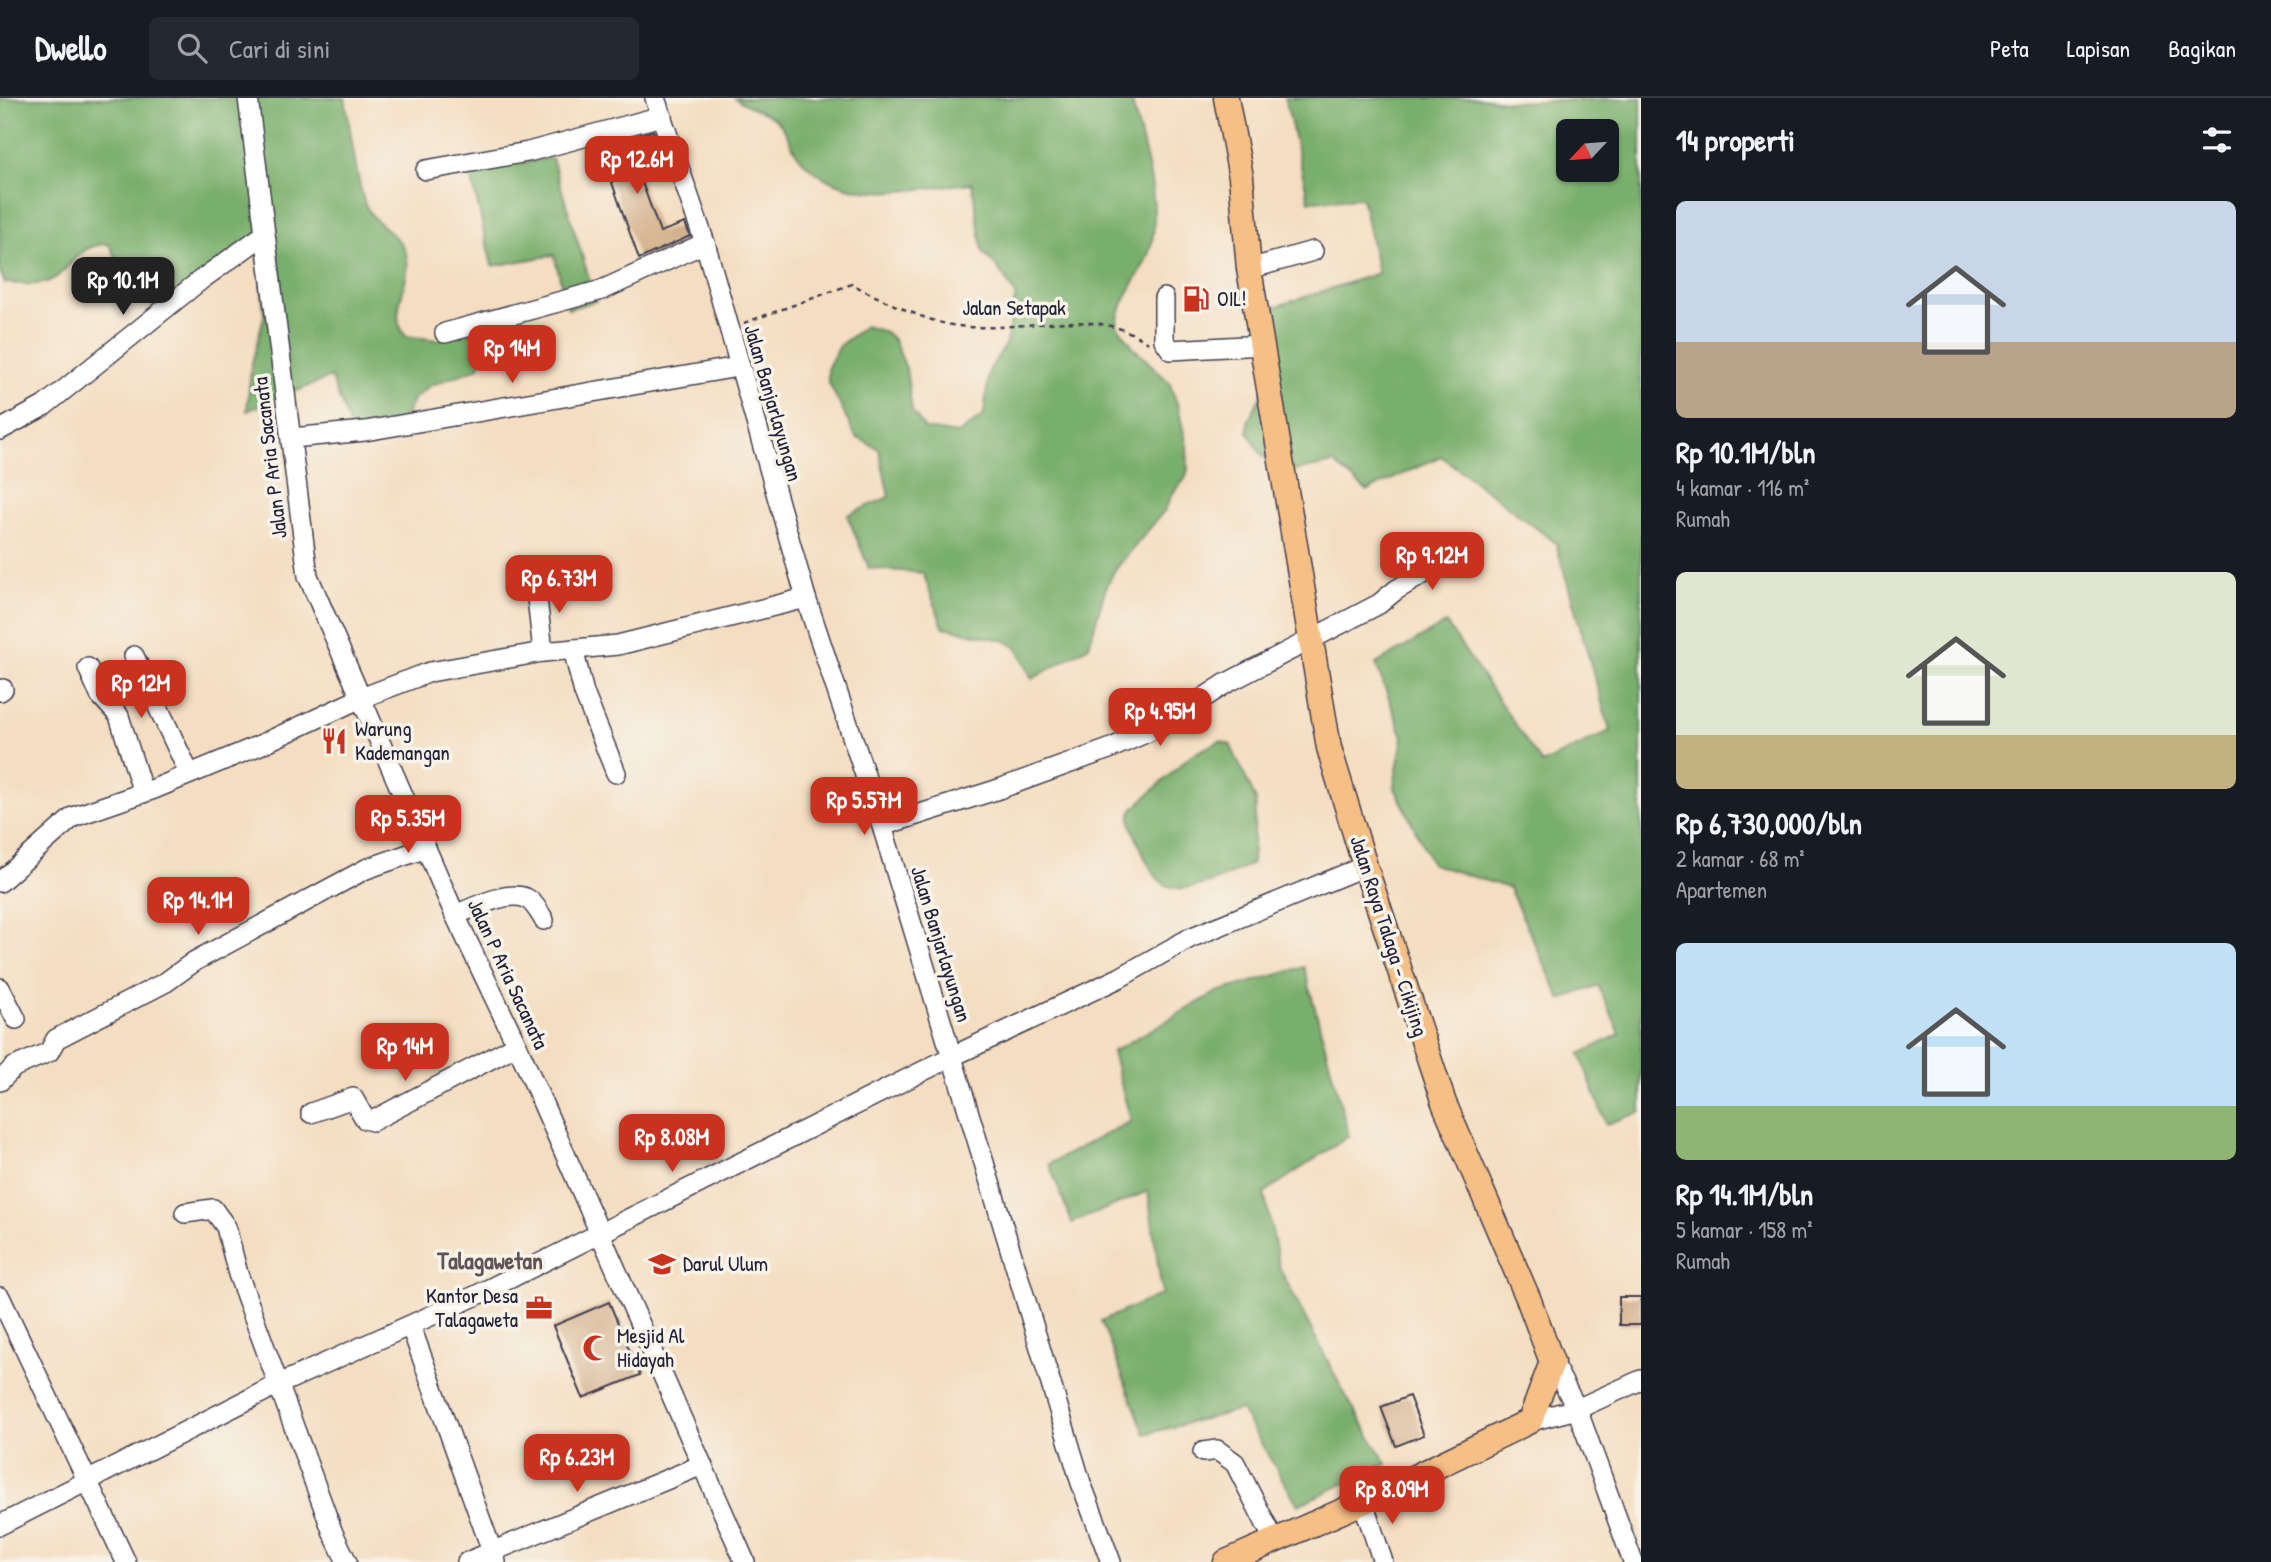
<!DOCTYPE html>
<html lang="id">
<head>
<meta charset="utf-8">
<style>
	body { margin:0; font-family:"Patrick Hand",sans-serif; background:#242831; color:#f1f3f6; height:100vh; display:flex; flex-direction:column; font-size:26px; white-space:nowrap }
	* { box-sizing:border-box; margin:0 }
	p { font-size:23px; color:#9ea1a6 }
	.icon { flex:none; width:38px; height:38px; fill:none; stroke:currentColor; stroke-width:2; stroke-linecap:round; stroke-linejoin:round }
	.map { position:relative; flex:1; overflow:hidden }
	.panel { display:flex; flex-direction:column; background:#171b24; width:630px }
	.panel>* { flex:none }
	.needle { width:46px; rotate:244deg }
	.buttons { position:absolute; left:1556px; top:21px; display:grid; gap:14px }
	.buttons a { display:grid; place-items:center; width:63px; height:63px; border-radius:10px; background:#171b24; box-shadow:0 2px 5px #0004; font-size:35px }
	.price { position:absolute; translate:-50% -60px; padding:0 16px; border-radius:14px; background:#c8321e; color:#fff; font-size:23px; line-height:46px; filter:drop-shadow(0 2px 4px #0008) }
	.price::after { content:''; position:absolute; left:50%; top:42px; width:21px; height:16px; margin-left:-10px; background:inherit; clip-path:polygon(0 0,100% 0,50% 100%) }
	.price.active { background:#222; color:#fff }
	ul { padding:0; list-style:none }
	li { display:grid; align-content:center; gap:14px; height:371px; padding:0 35px }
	li span { display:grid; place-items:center; height:217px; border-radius:10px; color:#555 }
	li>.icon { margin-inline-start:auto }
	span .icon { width:126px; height:126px; fill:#fffc; stroke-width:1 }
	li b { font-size:30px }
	h2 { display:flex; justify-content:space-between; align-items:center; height:84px; padding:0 35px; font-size:30px }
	header { display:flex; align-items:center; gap:42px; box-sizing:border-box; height:98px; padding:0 35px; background:#171b24; border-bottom:2px solid #363941 }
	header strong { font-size:33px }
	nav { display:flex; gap:38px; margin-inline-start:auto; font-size:24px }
	.search { width:490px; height:63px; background:#242831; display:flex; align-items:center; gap:18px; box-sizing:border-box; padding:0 24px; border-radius:10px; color:#9ea1a6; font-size:26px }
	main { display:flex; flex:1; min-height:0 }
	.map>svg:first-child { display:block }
	.forest { fill:#79af6c; stroke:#4e6854; stroke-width:2; fill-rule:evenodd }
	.building { fill:#d4b08b }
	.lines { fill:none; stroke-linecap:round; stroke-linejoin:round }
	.minor-casing { stroke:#423e4f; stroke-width:22 }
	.major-casing { stroke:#423e4f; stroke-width:27 }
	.path { stroke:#423e4f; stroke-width:2.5; stroke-dasharray:5 5; stroke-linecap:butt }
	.minor { stroke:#fff; stroke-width:19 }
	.major { stroke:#f5bf86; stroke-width:24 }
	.labels { text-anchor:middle; stroke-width:7; stroke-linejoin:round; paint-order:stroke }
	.poi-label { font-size:21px; fill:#22223b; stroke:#f7f3e8; text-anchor:start }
	.street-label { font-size:21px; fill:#22223b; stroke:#f7f3e8 }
	.quarter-label { font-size:24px; font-weight:bold; fill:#605457; stroke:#f7f3e8 }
</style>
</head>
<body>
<header>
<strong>Dwello</strong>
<div class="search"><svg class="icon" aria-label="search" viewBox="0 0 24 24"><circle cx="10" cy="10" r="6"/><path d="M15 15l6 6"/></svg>Cari di sini</div>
<nav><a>Peta</a><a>Lapisan</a><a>Bagikan</a></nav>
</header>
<main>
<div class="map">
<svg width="1641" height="1464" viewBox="0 0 1641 1464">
	<rect width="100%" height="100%" fill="#f7f3e8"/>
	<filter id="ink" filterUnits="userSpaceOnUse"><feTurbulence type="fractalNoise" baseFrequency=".0143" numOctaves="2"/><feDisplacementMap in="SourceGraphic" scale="14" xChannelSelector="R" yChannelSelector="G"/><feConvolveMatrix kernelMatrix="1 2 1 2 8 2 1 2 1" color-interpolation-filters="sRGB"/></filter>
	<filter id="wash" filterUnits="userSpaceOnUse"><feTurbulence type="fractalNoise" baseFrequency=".00686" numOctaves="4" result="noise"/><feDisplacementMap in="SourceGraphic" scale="28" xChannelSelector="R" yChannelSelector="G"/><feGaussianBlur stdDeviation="1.57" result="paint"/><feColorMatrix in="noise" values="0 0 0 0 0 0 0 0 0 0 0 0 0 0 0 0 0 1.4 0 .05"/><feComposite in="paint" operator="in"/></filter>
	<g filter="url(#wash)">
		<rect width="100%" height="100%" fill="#f4ddc0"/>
		<g class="forest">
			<path d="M0 0H345C351 31 355 78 365 106 374 128 399 134 406 156 414 184 385 215 406 238L438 242 457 233H477C484 248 487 255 478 270L429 288 413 302 404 321 355 342 331 279 247 313 251 269 264 218 257 137 181 193 161 201 150 199 130 188 109 146C78 146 75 166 55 180 40 190 21 185 5 185L0 174Z"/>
			<path d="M735 0H1131C1142 47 1162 100 1151 148 1144 177 1120 197 1117 227L1135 251 1169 284 1177 305 1187 348 1188 371 1185 381 1173 395 1165 412 1114 473 1105 492 1089 548 1032 581 1018 551 1006 543 943 529 923 475 869 470 847 417 889 399 879 351 856 339 828 283V269L839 248 865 228 885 234 894 242 906 270 912 313 925 331 958 336 984 317 989 273 1006 245 1016 197 997 169 983 154 972 85C914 90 846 111 800 60 792 51 789 37 781 27 770 14 749 11 735 0Z"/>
			<path d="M1285 0H1479L1514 4 1641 0V1014L1606 1026 1580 956 1620 936 1598 887 1561 902 1509 790 1432 766 1394 688 1403 639 1376 566 1446 525 1542 666 1610 633 1556 445 1441 358 1367 393 1334 365 1279 376 1259 353 1248 334V324L1270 279 1259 214 1378 175 1362 100 1309 103ZM1568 33H1606V72H1568Z"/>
			<polygon points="552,60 596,203 568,211 554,157 492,168 470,73"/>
			<path d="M1220 643 1230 646 1256 702 1252 765C1231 777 1193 797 1168 788 1156 784 1144 760 1140 748 1134 735 1128 725 1132 712L1191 657Z"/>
			<polygon points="1304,869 1349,1038 1264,1095 1280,1171 1342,1291 1387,1366 1298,1407 1241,1312 1145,1336 1101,1223 1162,1196 1148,1093 1072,1125 1049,1066 1131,1023 1112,954 1217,894"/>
		</g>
		<g id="blocks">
			<g class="building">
				<polygon points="653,33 658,45 631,54 660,134 685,125 690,138 639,161 599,48"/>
				<rect x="1619" y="1199" width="22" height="28"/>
				<polygon points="609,1204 640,1277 583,1300 553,1228"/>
				<polygon points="1409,1298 1424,1337 1396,1348 1381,1309"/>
			</g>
		</g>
	</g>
	<g filter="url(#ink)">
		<use href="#blocks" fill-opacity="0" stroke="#423e4f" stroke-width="2"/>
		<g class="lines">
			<g class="minor-casing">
				<g id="minor">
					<polyline points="248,0 308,478 455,817 517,947 745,1464"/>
					<polyline points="655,0 705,145 806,500 882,728 1081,1385 1111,1464"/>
					<polyline points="426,72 528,54 662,18"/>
					<polyline points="1249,171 1313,153"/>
					<polyline points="1164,200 1164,242 1171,252 1263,247"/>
					<polyline points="445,235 602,192 705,145"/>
					<polyline points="0,332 44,308 202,181 265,136"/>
					<polyline points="292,340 365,333 738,269"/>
					<polyline points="573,551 584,595 616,675"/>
					<polyline points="543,554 537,500 540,490 548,485 579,482"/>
					<polyline points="134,558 189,675"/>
					<polyline points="88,570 100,597 119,618 143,695"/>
					<polyline points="0,593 3,591"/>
					<polyline points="882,728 999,691 1109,651 1159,629 1225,586 1379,506 1396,492 1447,462"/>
					<polyline points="0,784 73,719 154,691 260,647 361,600 430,574 543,554 618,547 806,500"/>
					<path d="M455 817C473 810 507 792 526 800 534 804 539 814 544 822"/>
					<polyline points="0,890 16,921"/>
					<polyline points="0,983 14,969 49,954 56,941 166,884 195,863 366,771 426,750"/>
					<polyline points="311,1015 353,1000 365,1021 372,1023 517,947"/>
					<polyline points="185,1115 213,1111 226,1129 238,1176 333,1435 347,1464"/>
					<polyline points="0,1199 126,1464"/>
					<polyline points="411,1229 496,1464"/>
					<polyline points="1552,1264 1577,1311 1633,1464"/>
					<polyline points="1530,1323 1577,1311 1641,1282"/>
					<polyline points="1203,1354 1217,1352 1235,1365 1275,1444"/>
					<polyline points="1363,1404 1383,1464"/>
					<polyline points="0,1427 279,1286 475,1198 951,959 1119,880 1190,840 1365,768"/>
					<polyline points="467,1464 702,1367"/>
				</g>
			</g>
			<g class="major-casing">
				<polyline id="major" points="1226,1464 1363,1404 1530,1323 1552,1264 1528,1200 1444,1005 1365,768 1329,650 1249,171 1241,79 1226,0"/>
			</g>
			<path class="path" d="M744 225 852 186C876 199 921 221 947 226 1012 240 1091 203 1148 245"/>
			<use href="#minor" class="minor"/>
			<use href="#major" class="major"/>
		</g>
	</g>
	<defs>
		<g id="fuel-bare" transform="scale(2.1)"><path d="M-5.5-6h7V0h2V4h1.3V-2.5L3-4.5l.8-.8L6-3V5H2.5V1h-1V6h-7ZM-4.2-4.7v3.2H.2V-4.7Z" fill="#c8321e" stroke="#f7f3e8" stroke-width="2.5" paint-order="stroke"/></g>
		<g id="restaurant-bare" transform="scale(2.1)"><path d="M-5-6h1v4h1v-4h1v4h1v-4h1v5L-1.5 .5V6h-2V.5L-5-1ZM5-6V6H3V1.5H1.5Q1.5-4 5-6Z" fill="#c8321e" stroke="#f7f3e8" stroke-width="2.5" paint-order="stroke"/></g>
		<g id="university-bare" transform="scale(2.1)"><path d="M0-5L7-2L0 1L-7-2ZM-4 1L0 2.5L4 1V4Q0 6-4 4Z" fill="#c8321e" stroke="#f7f3e8" stroke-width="2.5" paint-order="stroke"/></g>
		<g id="office-bare" transform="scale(2.1)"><path d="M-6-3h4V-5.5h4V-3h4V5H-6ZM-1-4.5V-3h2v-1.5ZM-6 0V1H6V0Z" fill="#c8321e" stroke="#f7f3e8" stroke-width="2.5" paint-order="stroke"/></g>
		<g id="mosque-bare" transform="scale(2.1)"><path d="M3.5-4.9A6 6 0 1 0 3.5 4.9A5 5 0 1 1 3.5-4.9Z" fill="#c8321e" stroke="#f7f3e8" stroke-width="2.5" paint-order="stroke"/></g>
	</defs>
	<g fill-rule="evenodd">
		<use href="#fuel-bare" x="1196" y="201"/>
		<use href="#restaurant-bare" x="334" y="643"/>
		<use href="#university-bare" x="662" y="1166"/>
		<use href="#office-bare" x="539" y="1210"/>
		<use href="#mosque-bare" x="596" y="1250"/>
	</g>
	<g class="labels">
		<g class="poi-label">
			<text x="1217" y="208">OIL!</text>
			<text x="355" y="638">Warung<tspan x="355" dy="24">Kademangan</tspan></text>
			<text x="683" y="1173">Darul Ulum</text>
			<text x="518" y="1205" text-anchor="end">Kantor Desa<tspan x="518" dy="24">Talagaweta</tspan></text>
			<text x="617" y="1245">Mesjid Al<tspan x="617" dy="24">Hidayah</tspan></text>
		</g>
		<g class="street-label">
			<text x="1014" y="217">Jalan Setapak</text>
			<text transform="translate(773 305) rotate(74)" y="7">Jalan Banjarlayungan</text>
			<text transform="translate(270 360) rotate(-97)" y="7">Jalan P Aria Sacanata</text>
			<text transform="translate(1389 838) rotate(72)" y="7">Jalan Raya Talaga - Cikijing</text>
			<text transform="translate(941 846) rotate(73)" y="7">Jalan Banjarlayungan</text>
			<text transform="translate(508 876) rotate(65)" y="7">Jalan P Aria Sacanata</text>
		</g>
		<g class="quarter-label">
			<text x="490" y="1171">Talagawetan</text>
		</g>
	</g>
</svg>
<div class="buttons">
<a><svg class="needle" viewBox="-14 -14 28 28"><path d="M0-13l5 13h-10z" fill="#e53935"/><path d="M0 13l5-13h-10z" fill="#9ea1a6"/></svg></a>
</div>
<b class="price" style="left:637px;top:98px">Rp 12.6M</b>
<b class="price active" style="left:123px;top:219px">Rp 10.1M</b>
<b class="price" style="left:512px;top:287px">Rp 14M</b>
<b class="price" style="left:1432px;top:494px">Rp 9.12M</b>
<b class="price" style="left:559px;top:517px">Rp 6.73M</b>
<b class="price" style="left:141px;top:622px">Rp 12M</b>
<b class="price" style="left:1160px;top:650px">Rp 4.95M</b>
<b class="price" style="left:864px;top:739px">Rp 5.57M</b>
<b class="price" style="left:408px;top:757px">Rp 5.35M</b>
<b class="price" style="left:198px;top:839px">Rp 14.1M</b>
<b class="price" style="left:405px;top:985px">Rp 14M</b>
<b class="price" style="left:672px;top:1076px">Rp 8.08M</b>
<b class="price" style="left:577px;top:1396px">Rp 6.23M</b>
<b class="price" style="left:1392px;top:1428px">Rp 8.09M</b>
</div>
<section class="panel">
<h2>14 properti<svg class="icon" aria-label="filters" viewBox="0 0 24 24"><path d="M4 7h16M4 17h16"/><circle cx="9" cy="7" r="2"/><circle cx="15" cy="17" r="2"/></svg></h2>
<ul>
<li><span style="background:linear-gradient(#c9d6e8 65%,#b9a48a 0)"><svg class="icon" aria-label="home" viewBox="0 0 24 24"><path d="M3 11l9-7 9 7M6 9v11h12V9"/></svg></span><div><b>Rp 10.1M/bln</b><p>4 kamar · 116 m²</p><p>Rumah</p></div></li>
<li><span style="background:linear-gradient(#dfe7d0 75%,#c2b280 0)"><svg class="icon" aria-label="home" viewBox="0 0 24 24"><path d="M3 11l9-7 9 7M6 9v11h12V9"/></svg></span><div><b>Rp 6,730,000/bln</b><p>2 kamar · 68 m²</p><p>Apartemen</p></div></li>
<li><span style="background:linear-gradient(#bfe0f5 75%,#8fb573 0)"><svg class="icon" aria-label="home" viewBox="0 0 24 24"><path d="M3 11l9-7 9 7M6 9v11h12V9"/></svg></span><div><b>Rp 14.1M/bln</b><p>5 kamar · 158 m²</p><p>Rumah</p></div></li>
</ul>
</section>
</main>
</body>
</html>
